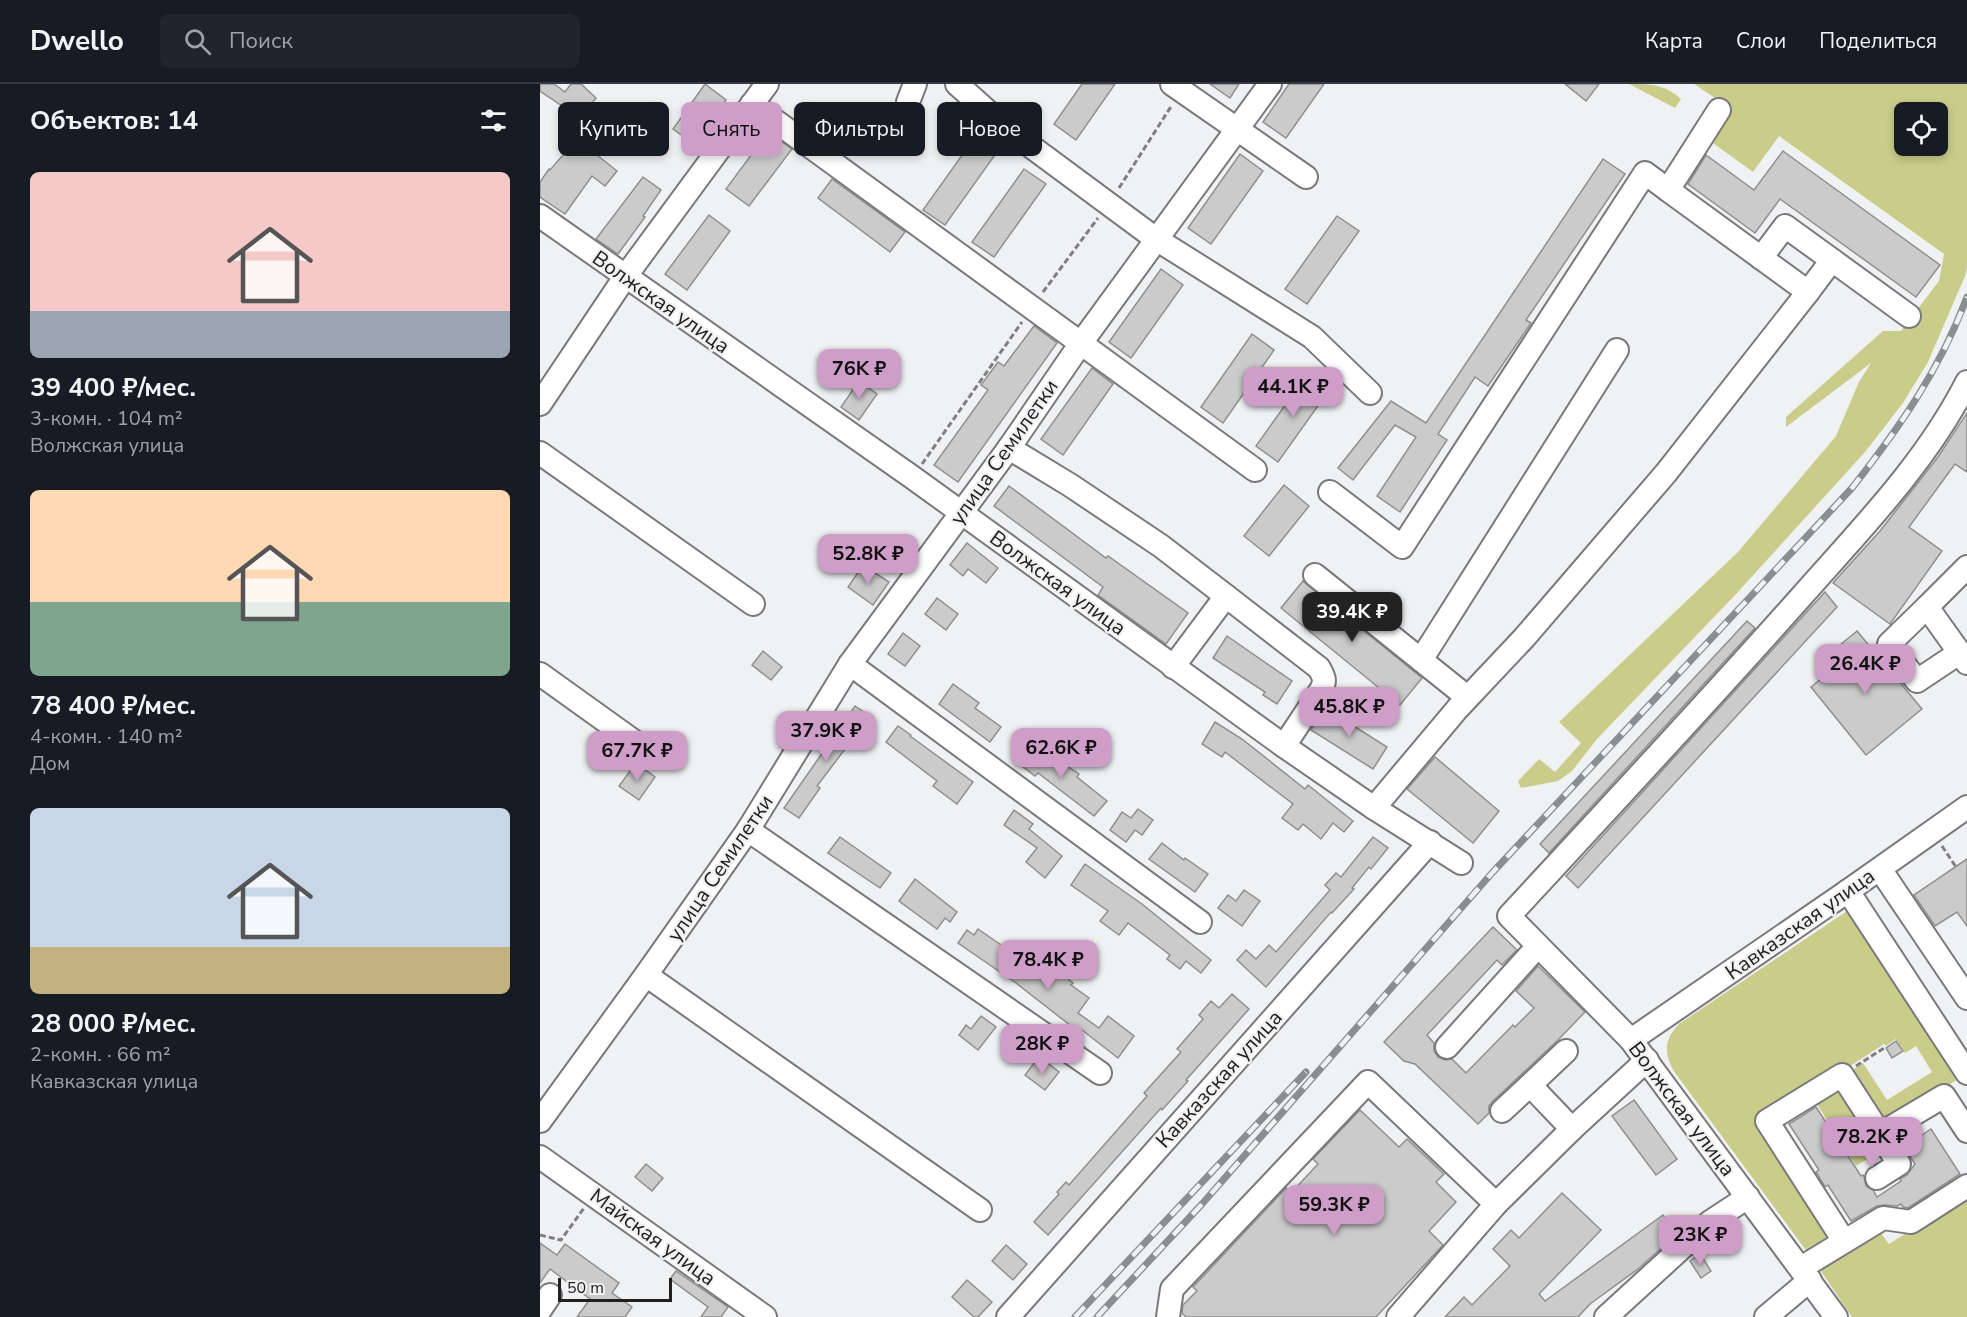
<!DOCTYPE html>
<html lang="ru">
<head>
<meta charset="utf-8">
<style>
	body { margin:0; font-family:"Nunito Sans",sans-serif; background:#20242c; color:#f1f3f6; height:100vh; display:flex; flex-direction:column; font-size:22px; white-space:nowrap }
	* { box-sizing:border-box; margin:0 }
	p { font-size:20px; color:#9ea1a6 }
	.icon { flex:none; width:33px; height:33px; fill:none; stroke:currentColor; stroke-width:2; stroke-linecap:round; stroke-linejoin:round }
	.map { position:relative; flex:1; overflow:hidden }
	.panel { display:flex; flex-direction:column; background:#171b24; width:540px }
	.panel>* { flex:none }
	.hud { position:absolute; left:18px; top:18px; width:570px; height:54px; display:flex; gap:12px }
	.buttons { position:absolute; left:1354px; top:18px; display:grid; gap:12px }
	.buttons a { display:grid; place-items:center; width:54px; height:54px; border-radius:9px; background:#171b24; box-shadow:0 3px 9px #0003; font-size:30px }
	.scale { position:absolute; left:18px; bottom:15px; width:114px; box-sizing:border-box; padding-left:6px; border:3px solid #202021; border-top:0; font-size:16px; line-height:21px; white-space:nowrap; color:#202021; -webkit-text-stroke:4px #f0f1f3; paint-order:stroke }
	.price { position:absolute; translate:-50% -51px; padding:0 14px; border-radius:12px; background:#ce9dc8; color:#111; font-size:20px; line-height:39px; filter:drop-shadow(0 2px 3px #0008) }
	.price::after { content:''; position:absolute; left:50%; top:36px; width:18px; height:14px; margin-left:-9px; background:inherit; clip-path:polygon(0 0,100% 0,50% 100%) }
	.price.selected { background:#222; color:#fff }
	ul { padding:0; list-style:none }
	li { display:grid; align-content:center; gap:12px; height:318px; padding:0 30px }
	li span { display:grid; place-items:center; height:186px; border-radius:9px; color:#555 }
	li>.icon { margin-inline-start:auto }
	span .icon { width:108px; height:108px; fill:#fffc; stroke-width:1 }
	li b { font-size:26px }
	h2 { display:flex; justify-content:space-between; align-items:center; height:72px; padding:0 30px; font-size:26px }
	.tag { padding:0 21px; border-radius:9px; background:#171b24; box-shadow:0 3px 9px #0003; font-size:21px; line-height:54px }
	.tag.selected { background:#ce9dc8; color:#111 }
	header { display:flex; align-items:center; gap:36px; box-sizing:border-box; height:84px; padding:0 30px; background:#171b24; border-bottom:2px solid #363941 }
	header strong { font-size:28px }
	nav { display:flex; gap:33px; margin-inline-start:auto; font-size:21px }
	.search { width:420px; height:54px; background:#20242c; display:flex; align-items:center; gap:15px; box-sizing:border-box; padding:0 21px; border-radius:9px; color:#9ea1a6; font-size:22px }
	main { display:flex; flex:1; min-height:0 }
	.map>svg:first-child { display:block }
	.green { fill:#c9cd89; fill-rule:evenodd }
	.building { fill:#cccbcc; stroke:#8f8f90; stroke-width:1.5 }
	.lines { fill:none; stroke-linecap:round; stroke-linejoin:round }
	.minor-casing { stroke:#79797b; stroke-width:26 }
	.path { stroke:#7f7f81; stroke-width:3; stroke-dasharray:6 3; stroke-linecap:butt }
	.minor { stroke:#fff; stroke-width:22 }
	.rail-casing { stroke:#8c8d8e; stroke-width:7 }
	.rail { stroke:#f0f1f3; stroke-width:4.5; stroke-dasharray:14; stroke-linecap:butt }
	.labels { text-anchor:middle; stroke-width:4.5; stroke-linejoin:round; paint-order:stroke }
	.street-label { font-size:21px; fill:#202021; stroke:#f0f1f3 }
</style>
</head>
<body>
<header>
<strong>Dwello</strong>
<div class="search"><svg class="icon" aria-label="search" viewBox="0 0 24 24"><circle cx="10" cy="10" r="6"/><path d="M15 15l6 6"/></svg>Поиск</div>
<nav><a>Карта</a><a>Слои</a><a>Поделиться</a></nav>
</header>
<main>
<section class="panel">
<h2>Объектов: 14<svg class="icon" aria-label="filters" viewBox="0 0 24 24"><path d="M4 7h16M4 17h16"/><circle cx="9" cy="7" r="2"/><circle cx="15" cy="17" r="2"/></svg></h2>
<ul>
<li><span style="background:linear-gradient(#f6c9c9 75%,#9aa5b1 0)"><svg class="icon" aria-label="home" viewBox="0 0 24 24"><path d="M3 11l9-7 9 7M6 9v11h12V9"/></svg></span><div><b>39 400 ₽/мес.</b><p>3-комн. · 104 m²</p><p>Волжская улица</p></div></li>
<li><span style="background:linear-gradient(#ffd9b3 60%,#7fa58c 0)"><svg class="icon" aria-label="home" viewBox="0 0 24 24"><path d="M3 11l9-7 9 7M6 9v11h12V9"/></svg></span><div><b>78 400 ₽/мес.</b><p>4-комн. · 140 m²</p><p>Дом</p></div></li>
<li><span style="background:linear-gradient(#c9d6e8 75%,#c2b280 0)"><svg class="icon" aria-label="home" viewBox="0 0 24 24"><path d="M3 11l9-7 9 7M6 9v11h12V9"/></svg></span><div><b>28 000 ₽/мес.</b><p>2-комн. · 66 m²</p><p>Кавказская улица</p></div></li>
</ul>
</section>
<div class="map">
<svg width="1427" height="1233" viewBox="0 0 1427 1233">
	<rect width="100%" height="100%" fill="#f0f1f3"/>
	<g class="green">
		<path d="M1089 0C1111 0 1124 0 1141 15L1135 24Z"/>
		<path d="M1154 0H1427V183L1425 192 1388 278 1363 319 1325 368 1197 509 1057 655 1032 687 1018 697 981 704 978 697 999 675 1015 688 1041 659 1019 638 1198 468 1296 352 1319 298 1331 279 1246 343V333L1343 247H1361L1399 197 1404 170 1239 52 1213 88 1173 59 1190 24ZM1365 28H1398V62H1365Z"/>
		<path d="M1310 825 1421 993 1347 1041 1306 990 1323 979 1347 1016 1392 988 1376 962 1365 969 1356 955 1346 962 1344 960 1304 986 1217 1036 1293 1157 1268 1169 1133 986C1124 967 1124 956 1139 940Z"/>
		<polygon points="1300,1006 1336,1062 1332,1072 1316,1082 1273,1014"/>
		<polygon points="1427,1111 1427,1233 1312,1233 1281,1187 1280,1182 1340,1148 1349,1160"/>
	</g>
	<g class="building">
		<polygon points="0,0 14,0 25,8 31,0 41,0 56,14 40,34 0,7"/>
		<polygon points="165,0 186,16 154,60 133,45"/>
		<polygon points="542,0 575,0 536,56 514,40"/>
		<polygon points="670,0 699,0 690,14"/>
		<polygon points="749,0 784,0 746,54 723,38"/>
		<polygon points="1025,0 1059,0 1046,17"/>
		<polygon points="228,48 252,65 209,122 186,105"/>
		<polygon points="435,53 457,68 405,141 383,126"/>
		<polygon points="37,55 77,87 65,102 52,92 25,130 0,113 0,98 9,85 10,86"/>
		<polygon points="1243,67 1400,181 1376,213 1240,115 1215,149 1148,100 1166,71 1214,106"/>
		<polygon points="700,70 723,87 671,160 648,144"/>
		<polygon points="1063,75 1085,90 986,236 991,239 948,302 935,293 898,350 907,356 860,428 837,412 876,353 855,341 813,396 798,384 851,317 886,339"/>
		<polygon points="484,85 506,100 454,173 432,158"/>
		<polygon points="103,93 121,106 103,132 105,133 78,170 56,155"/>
		<polygon points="292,95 365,148 350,168 278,114"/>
		<polygon points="169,131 190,147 147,206 125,190"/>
		<polygon points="797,132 819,147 767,220 745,205"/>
		<polygon points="621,185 643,201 591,274 569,258"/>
		<polygon points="494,242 517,259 418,398 394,381 448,306 441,301 458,278 464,282"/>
		<polygon points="712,250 734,266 683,339 661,323"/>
		<polygon points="552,284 573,300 523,371 501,355"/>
		<polygon points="768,289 790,305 738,378 716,362"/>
		<polygon points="319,297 337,310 319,336 301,323"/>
		<polygon points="1427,329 1427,388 1415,380 1369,443 1402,467 1350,540 1293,499 1340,447 1398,373"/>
		<polygon points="744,401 769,422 729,472 704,452"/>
		<polygon points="469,402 566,474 568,472 648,529 626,560 558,511 563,503 454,422"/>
		<polygon points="427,459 458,484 446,499 428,485 423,492 410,481"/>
		<polygon points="323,481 349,498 333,521 308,503"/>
		<polygon points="763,497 882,594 860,621 741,524"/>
		<polygon points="1285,508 1297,523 1038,804 1026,792"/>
		<polygon points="397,514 418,530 406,546 385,530"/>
		<polygon points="1207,537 1215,544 1009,769 1000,760"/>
		<polygon points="1317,547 1382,625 1326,671 1271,603 1304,576 1295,565"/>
		<polygon points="363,549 380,562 365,582 348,570"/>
		<polygon points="687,552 752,597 737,620 723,611 725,608 673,574"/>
		<polygon points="223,567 242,583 231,596 212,581"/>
		<polygon points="413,600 439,619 435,624 461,643 450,658 399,620"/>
		<polygon points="315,622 330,632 277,702 280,704 259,734 244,724"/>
		<polygon points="785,624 847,663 833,685 771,646"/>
		<polygon points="675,638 702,655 765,705 768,701 813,737 804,748 793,739 781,755 763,740 758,746 742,734 753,720 685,668 682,673 662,660"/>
		<polygon points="358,642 371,651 370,652 433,698 417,720 393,702 397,697 346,658"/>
		<polygon points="487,659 521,684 524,680 539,690 537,693 567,717 554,732 498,689 495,692 474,676"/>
		<polygon points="895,673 959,727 933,759 867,705"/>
		<polygon points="96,679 115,693 99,716 79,702"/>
		<polygon points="598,725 613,736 602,751 595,746 586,758 570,746 582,728 591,734"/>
		<polygon points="474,726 493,740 489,745 522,772 505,794 486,778 497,764 464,741"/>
		<polygon points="300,753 351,789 340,804 288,769"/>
		<polygon points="833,753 848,764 831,785 829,783 812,804 814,805 792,829 791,828 726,903 697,876 706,866 716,875 729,861 736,868 790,806 785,801 796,789 801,793"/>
		<polygon points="622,759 644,776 645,774 668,790 655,808 609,775"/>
		<polygon points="1427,775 1427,842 1417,828 1395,842 1374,811"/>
		<polygon points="545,780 602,820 671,876 661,889 646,877 640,885 627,875 630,871 588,839 579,851 560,837 568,827 531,801"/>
		<polygon points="375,795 417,828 410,838 405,834 397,845 359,817"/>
		<polygon points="704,806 720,817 702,842 678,824 688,811 696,817"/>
		<polygon points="953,843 977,866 962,881 957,876 887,951 894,959 894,967 898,973 905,976 912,975 926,989 973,941 975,943 994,924 976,907 998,882 1045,928 1017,957 953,1017 949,1022 949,1029 938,1040 875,980 864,977 844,958"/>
		<polygon points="438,845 499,887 504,881 520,894 523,891 533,899 531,901 549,914 538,929 559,944 568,932 594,952 578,974 542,946 540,949 476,899 418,859 427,846 434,851"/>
		<polygon points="692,910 709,925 646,996 648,997 622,1026 621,1024 508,1151 494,1138 519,1110 517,1108 526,1098 529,1101 607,1012 604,1009 641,968 637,965 663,935 659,931 671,917 679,924"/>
		<polygon points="441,932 456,943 438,966 419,951 426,941 431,945"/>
		<polygon points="1356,957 1363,967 1352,974 1346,964"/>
		<polygon points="505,977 519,988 505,1006 485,991 495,978 501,983"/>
		<polygon points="1094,1016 1137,1075 1116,1091 1072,1032"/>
		<polygon points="1276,1023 1321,1092 1323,1091 1324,1093 1326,1102 1333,1106 1337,1113 1361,1097 1360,1095 1367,1091 1375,1080 1364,1063 1391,1045 1420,1090 1368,1124 1363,1123 1361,1120 1357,1122 1345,1121 1337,1122 1311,1137 1288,1101 1285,1103 1276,1088 1279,1086 1249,1040"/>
		<polygon points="820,1026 859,1063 867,1055 904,1090 896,1098 916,1118 889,1147 903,1161 836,1233 646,1233 642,1229 643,1221 657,1207 653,1203 746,1104 751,1109 778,1080 773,1075"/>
		<polygon points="106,1080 123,1094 112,1107 95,1093"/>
		<polygon points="1022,1109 1061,1146 999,1210 1005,1217 1123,1131 1137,1150 1098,1185 1050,1220 1038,1233 905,1233 924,1213 932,1221 970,1182 953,1165 971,1146 979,1154"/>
		<polygon points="0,1159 17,1171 25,1160 79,1199 72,1209 92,1223 85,1233 37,1233 50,1215 10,1185 0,1199"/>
		<polygon points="466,1161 487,1180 473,1196 452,1177"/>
		<polygon points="1160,1170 1171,1187 1161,1194 1150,1177"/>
		<polygon points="136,1187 188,1223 181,1233 161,1233 168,1223 130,1195"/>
		<polygon points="427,1196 452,1218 438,1233 434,1233 412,1213"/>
	</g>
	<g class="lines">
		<g class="minor-casing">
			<g id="minor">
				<polyline points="417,0 466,44 616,155 772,253 830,309"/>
				<polyline points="632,0 766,93"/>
				<polyline points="368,18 375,0"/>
				<polyline points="212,20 715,386"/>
				<polyline points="1179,26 1128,106 1268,208"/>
				<polyline points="0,132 372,393 744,662 834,724 921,779"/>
				<polyline points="1221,174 1245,142 1292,176"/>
				<polyline points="0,320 85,193 227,0"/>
				<polyline points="469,364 530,401 621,462 686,512 633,583"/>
				<polyline points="0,369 213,520"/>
				<polyline points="790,408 862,463 1105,89 1128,106"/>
				<polyline points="1427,483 1387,523 1427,579"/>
				<polyline points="775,491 927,613"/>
				<path d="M686 512 779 584C784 593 786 597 781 606L744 662"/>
				<polyline points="1387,523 1349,560 1377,597 1419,569"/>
				<polyline points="881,576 1077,266"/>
				<polyline points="310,580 660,838"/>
				<polyline points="0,590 99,661"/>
				<polyline points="834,724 918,624 984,554 1126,389 1268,208 1292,176 1369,232"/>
				<polyline points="208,746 560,989"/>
				<polyline points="1340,785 1427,914"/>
				<polyline points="1308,807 1427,989"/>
				<polyline points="106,891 440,1126"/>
				<polyline points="1091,956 1308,807 1427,723"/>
				<polyline points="907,963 998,862"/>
				<polyline points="990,1001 1026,967"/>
				<polyline points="962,1027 990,1001 1032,1045"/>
				<polyline points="0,1037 106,891 208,746 310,580 469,364 541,259 730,0"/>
				<polyline points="0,1073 225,1233"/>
				<polyline points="1337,1094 1359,1080 1340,1050"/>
				<polyline points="1304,1157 1227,1037 1302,991 1340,1050 1404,1012 1427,1047"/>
				<polyline points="1261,1184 1343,1134 1371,1138 1427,1102"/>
				<polyline points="0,1226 10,1211"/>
				<polyline points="468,1233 890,758"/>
				<polyline points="628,1233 632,1205 828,998 956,1120"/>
				<polyline points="858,1233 956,1120 1032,1045 1107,976"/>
				<polyline points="1066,1233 1170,1138 1208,1113"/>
				<polyline points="1226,1233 1270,1196"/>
				<path d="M1296 1233 1091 956 969 832C1067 726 1165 621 1261 513 1320 446 1386 379 1427 298"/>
			</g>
		</g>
		<g class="path">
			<polyline points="579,104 632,21"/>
			<polyline points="503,208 558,134"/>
			<polyline points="382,380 482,238"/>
			<polyline points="1402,762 1416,783"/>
			<polyline points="1316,982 1344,964"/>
			<polyline points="0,1151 21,1156 44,1124"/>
		</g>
		<use href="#minor" class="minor"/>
		<g class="rail-casing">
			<g id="rail">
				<polyline points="535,1233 766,988"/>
				<path d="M557 1233 662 1120 952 789 1312 404C1359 344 1400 286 1427 213"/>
			</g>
		</g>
		<use href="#rail" class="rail"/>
	</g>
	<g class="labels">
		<g class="street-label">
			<text transform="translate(121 218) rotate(35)" y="7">Волжская улица</text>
			<text transform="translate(464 368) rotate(-55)" y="7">улица Семилетки</text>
			<text transform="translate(518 499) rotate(36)" y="7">Волжская улица</text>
			<text transform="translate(180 784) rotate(-56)" y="7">улица Семилетки</text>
			<text transform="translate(1260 840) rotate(-35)" y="7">Кавказская улица</text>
			<text transform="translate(679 995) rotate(-48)" y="7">Кавказская улица</text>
			<text transform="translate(1142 1025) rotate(53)" y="7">Волжская улица</text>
			<text transform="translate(113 1153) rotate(36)" y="7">Майская улица</text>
		</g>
	</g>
</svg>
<div class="buttons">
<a><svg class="icon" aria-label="locate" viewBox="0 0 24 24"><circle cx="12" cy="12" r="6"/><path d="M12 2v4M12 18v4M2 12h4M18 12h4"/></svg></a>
</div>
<div class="scale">50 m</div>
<b class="price" style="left:319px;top:316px">76K ₽</b>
<b class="price" style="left:753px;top:334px">44.1K ₽</b>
<b class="price" style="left:328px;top:501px">52.8K ₽</b>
<b class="price selected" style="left:812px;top:559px">39.4K ₽</b>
<b class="price" style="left:1325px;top:611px">26.4K ₽</b>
<b class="price" style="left:809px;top:654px">45.8K ₽</b>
<b class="price" style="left:286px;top:678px">37.9K ₽</b>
<b class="price" style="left:521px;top:695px">62.6K ₽</b>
<b class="price" style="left:97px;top:698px">67.7K ₽</b>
<b class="price" style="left:508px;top:907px">78.4K ₽</b>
<b class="price" style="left:502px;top:991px">28K ₽</b>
<b class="price" style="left:1332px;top:1084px">78.2K ₽</b>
<b class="price" style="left:794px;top:1152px">59.3K ₽</b>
<b class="price" style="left:1160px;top:1182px">23K ₽</b>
<div class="hud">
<a class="tag">Купить</a>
<a class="tag selected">Снять</a>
<a class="tag">Фильтры</a>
<a class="tag">Новое</a>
</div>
</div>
</main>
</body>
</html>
